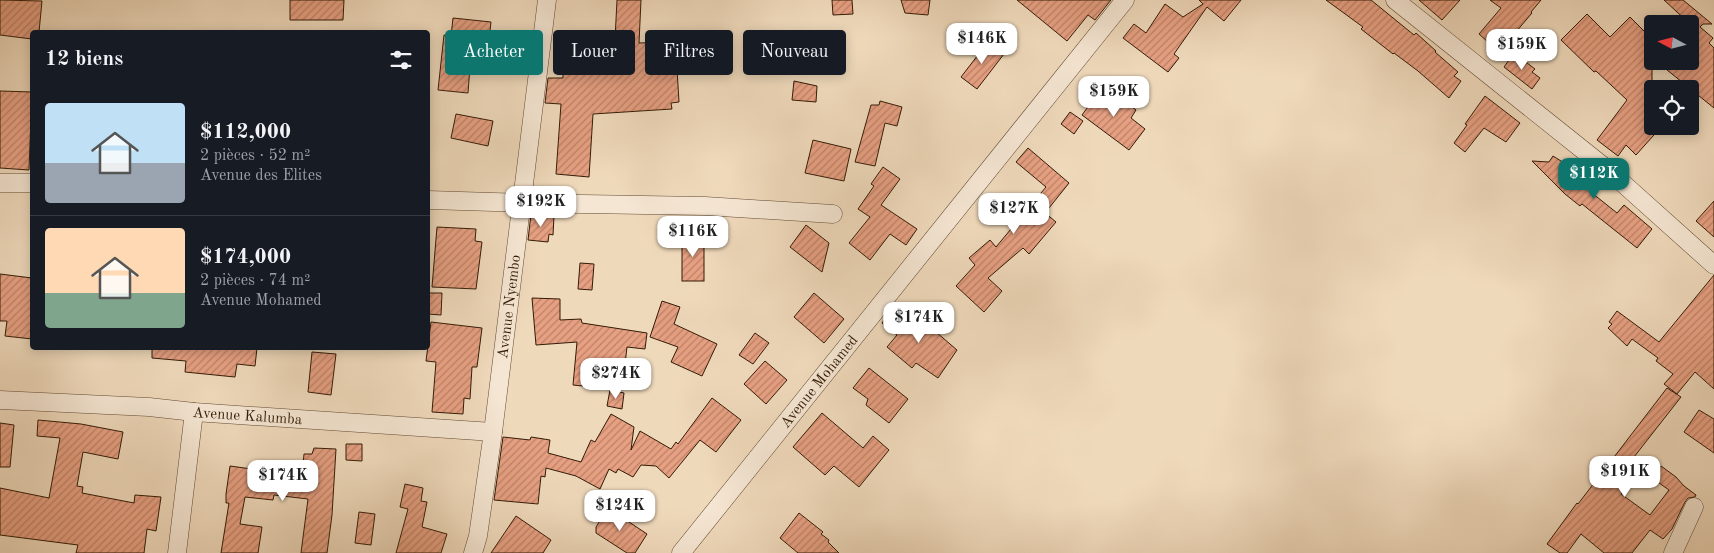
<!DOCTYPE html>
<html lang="fr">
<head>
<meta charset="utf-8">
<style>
	body { margin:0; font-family:"Old Standard TT",serif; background:#242831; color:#f1f3f6; height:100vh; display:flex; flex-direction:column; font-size:19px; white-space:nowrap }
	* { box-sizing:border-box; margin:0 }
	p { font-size:16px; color:#9ea1a6 }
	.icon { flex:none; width:28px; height:28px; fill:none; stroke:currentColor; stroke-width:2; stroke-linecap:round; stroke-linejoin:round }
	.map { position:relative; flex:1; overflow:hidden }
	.details { position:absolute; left:30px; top:30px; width:400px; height:320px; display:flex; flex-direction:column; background:#171b24; border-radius:5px; box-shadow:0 2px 12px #0003 }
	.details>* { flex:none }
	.banner { position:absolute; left:445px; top:30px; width:475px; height:45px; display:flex; gap:10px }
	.needle { width:32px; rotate:277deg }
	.controls { position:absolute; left:1644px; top:15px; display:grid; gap:10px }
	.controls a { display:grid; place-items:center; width:55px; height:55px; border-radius:5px; background:#171b24; box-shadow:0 2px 12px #0003; font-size:25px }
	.price { position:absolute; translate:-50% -42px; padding:0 11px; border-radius:10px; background:#fff; color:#222; font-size:16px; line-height:32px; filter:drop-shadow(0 1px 2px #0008) }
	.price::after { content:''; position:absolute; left:50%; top:30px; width:15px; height:11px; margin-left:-8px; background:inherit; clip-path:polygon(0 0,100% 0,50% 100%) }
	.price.on { background:#0f766e; color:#fff }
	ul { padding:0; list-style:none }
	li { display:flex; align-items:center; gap:15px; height:125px; padding:0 15px }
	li+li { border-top:1px solid #363941 }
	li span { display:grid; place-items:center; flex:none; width:140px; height:100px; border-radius:5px; color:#555 }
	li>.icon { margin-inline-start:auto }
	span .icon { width:60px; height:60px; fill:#fffc; stroke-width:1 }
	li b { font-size:21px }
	h2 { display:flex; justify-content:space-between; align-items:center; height:60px; padding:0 15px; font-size:21px }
	.chip { padding:0 18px; border-radius:5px; background:#171b24; box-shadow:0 2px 12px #0003; font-size:18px; line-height:45px }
	.chip.on { background:#0f766e; color:#fff }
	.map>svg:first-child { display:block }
	.building { fill:url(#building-hatch); stroke:#331b06 }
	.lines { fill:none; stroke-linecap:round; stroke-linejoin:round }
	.minor-casing { stroke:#624a33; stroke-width:19 }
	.minor { stroke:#f5e6d3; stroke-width:18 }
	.labels { text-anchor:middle; stroke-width:5; stroke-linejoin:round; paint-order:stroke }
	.street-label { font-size:15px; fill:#331b06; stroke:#f5e6d3 }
</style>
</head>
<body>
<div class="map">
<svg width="1714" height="553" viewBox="0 0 1714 553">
	<defs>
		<pattern id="building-hatch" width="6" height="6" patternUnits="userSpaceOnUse" patternTransform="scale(1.25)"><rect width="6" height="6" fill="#e7a082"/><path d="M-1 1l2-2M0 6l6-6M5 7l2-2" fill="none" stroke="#bc8268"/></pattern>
	</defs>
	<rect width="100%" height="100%" fill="#efd9bb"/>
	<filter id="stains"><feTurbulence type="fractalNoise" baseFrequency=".004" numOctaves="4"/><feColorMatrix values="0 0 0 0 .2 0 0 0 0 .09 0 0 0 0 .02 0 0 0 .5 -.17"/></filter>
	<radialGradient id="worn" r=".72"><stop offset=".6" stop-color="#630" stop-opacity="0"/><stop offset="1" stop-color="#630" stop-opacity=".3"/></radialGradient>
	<g class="building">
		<polygon points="0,0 42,1 39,32 32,32 32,39 0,35"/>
		<polygon points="290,0 344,0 343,20 290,20"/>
		<polygon points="617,0 641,0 639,43 672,42 672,52 676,52 679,102 671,103 672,109 593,114 589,177 556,174 561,104 545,103 548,78 563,78 563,59 614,59"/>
		<polygon points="832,0 852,0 853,14 833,15"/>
		<polygon points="901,0 930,0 928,15 905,13"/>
		<polygon points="1017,0 1111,0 1095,20 1088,15 1067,41"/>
		<polygon points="1199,0 1241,0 1224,21 1207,7 1174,54 1179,58 1168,72 1123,38 1134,24 1146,33 1165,4 1183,17 1203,4"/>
		<polygon points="1326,0 1371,0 1414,35 1416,33 1436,51 1435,52 1458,72 1454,76 1461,81 1449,98 1418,71 1394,53 1393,54 1361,29 1363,27"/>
		<polygon points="1419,0 1460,0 1442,20"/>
		<polygon points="1490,0 1541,0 1531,12 1532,13 1499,52 1479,34 1501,8"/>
		<polygon points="1664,0 1683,0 1712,24 1703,24 1700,27 1713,38 1709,43 1714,48 1714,108 1656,61 1690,61 1690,24"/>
		<polygon points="1587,14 1610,37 1630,17 1652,39 1652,126 1662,126 1636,155 1626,145 1618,156 1597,140 1627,100 1596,71 1594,72 1561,40"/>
		<polygon points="453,18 491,22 487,56 471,54 468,93 438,90 444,35 451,36"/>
		<polygon points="711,33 729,36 725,69 706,67"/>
		<polygon points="988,42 1004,54 977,89 961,77"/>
		<polygon points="1514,53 1535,69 1532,72 1540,78 1532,89 1504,67"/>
		<polygon points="794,81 817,86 816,102 792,100"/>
		<polygon points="1104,85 1136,110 1131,118 1145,129 1129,150 1082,115"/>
		<polygon points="0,91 32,92 29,170 0,168"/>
		<polygon points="1485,96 1520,123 1506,142 1484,128 1465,152 1454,143 1467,125 1465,124"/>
		<polygon points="880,101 902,107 897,126 885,123 875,166 855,162 871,105 879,105"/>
		<polygon points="1070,112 1083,121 1074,134 1061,124"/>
		<polygon points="456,114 493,121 488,146 451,138"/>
		<polygon points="813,140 851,149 844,181 805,173"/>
		<polygon points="1028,148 1069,183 1045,213 1056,222 1029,254 1023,248 988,278 1002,291 984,312 956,286 975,265 969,258 990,240 996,247 1046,187 1016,162"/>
		<polygon points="1553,156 1569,166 1570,165 1572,167 1574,165 1597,186 1592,193 1617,213 1624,205 1652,229 1637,248 1582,204 1580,206 1565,194 1532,161 1549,162"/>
		<polygon points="883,167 900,179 881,205 917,229 906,245 890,234 870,260 849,243 870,217 858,209 874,186 871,184"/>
		<polygon points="1714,201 1714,237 1696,221"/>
		<polygon points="531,214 554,216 553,235 549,234 548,242 528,240"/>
		<polygon points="806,225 829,243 822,272 790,247"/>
		<polygon points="437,227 476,229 475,241 482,242 476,289 432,287"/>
		<rect x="682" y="235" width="22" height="46"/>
		<polygon points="580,263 594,264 592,290 578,289"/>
		<polygon points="0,274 32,278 32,339 5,336 7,321 0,321"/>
		<polygon points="1714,275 1714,389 1695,372 1677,394 1664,384 1673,374 1656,361 1658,358 1632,339 1627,346 1608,328 1612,324 1609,322 1617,311 1659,342"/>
		<polygon points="428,293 442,293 441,315 428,314"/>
		<polygon points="814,293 844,319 824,343 794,317"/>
		<polygon points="532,298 560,299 560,320 581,319 582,323 647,333 645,349 627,347 622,390 573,385 577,342 536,345"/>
		<polygon points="662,301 680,307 674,324 717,344 702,376 671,362 678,347 650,337"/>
		<polygon points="891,311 907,323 915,314 957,350 938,378 916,363 912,368 887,347 897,335 882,323"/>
		<polygon points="431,322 482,328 477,367 472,367 470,399 464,398 463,414 432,412 436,362 426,361"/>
		<polygon points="755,333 769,343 753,364 739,355"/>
		<polygon points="152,348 257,348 255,366 237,364 235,377 185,372 186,361 152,358"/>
		<polygon points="312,352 336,354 331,395 308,392"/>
		<polygon points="765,361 787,380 766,404 744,384"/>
		<polygon points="869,368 908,399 889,423 866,405 868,399 853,388"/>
		<polygon points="1667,388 1681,397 1623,471 1633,478 1621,494 1650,515 1669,490 1652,478 1661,466 1676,477 1684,486 1696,495 1695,497 1688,498 1685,502 1672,529 1663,539 1650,530 1632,553 1604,553 1581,534 1567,553 1560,553 1547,544 1577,503 1578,504"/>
		<polygon points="610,390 624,393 622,409 607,406"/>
		<polygon points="712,398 741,420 716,452 700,440 669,478 656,466 641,465 633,477 618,469 616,473 609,469 600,489 576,476 546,468 545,477 541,476 538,504 494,500 503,437 530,440 531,437 550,440 548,453 581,462 591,440 595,442 611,414 634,427 631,450 640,431 671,449 676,442 678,444"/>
		<polygon points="1699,410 1714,419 1714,453 1684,432"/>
		<polygon points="822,413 863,448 873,436 889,450 859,487 834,466 825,475 793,447"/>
		<polygon points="38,420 81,424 123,432 118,459 83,452 77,486 83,487 82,493 134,503 135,495 161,497 156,531 147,529 144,553 76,553 78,545 0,535 0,488 49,498 60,438 37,436"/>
		<polygon points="0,423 14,425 10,467 0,467"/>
		<polygon points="346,444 362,444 362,461 346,460"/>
		<polygon points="314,448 336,449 332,515 327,553 301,553 308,499 274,495 273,500 245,497 240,524 262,527 258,553 221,553 229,503 226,503 226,494 230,466 302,476 304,454 312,454"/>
		<polygon points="405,484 423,488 421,501 427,502 422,527 447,534 441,553 396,553 408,509 400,507"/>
		<polygon points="608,508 647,534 635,553 627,553 596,533 596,527"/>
		<polygon points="359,512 375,514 371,545 355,543"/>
		<polygon points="799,513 823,532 821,534 829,540 828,542 839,553 798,553 780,538"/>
		<polygon points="516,516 551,540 543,553 491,553"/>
	</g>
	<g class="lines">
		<g class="minor-casing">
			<g id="minor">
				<polyline points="1395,0 1608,170 1714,265"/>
				<polyline points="0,183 32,183"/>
				<polyline points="428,200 522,203 705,206 833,214"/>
				<path id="s1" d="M0 400 149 407 194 412 493 432"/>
				<polyline points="177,553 194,412"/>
				<path id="s2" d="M473 553 478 536 493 432 547 0"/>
				<path id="s3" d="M681 553 1125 0"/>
				<polyline points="1673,553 1694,507"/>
			</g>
		</g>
		<use href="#minor" class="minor"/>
	</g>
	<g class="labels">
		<g class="street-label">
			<text dy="5" stroke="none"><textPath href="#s2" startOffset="249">Avenue Nyembo</textPath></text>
			<text dy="5" stroke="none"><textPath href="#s3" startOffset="220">Avenue Mohamed</textPath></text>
			<text dy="5" stroke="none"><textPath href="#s1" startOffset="248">Avenue Kalumba</textPath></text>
		</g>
	</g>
	<rect width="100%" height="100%" filter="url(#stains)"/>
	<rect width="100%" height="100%" fill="url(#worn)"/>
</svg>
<div class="controls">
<a><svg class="needle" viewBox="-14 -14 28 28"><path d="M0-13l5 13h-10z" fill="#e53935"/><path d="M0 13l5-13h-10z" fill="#9ea1a6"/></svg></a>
<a><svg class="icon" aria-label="locate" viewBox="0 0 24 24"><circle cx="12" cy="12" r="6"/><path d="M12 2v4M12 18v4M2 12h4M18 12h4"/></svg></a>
</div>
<b class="price" style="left:982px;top:65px">$146K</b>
<b class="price" style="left:1522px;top:71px">$159K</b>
<b class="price" style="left:1114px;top:118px">$159K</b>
<b class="price on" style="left:1594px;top:200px">$112K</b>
<b class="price" style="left:541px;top:228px">$192K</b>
<b class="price" style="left:1014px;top:235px">$127K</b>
<b class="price" style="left:693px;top:258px">$116K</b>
<b class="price" style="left:919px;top:344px">$174K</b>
<b class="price" style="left:616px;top:400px">$274K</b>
<b class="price" style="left:1625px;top:498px">$191K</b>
<b class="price" style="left:283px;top:502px">$174K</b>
<b class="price" style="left:620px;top:532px">$124K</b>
<div class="banner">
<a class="chip on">Acheter</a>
<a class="chip">Louer</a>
<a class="chip">Filtres</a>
<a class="chip">Nouveau</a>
</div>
<section class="details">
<h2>12 biens<svg class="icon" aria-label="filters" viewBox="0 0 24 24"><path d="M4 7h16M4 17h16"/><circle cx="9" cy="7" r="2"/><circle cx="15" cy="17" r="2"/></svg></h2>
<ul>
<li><span style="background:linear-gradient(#bfe0f5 60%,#9aa5b1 0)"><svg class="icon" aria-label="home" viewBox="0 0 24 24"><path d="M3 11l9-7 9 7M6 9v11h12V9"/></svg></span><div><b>$112,000</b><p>2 pièces · 52 m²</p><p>Avenue des Elites</p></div></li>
<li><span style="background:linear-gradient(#ffd9b3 65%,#7fa58c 0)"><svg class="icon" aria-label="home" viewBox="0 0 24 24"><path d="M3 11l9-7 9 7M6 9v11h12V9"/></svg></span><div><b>$174,000</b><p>2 pièces · 74 m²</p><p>Avenue Mohamed</p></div></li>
</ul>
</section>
</div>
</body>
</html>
